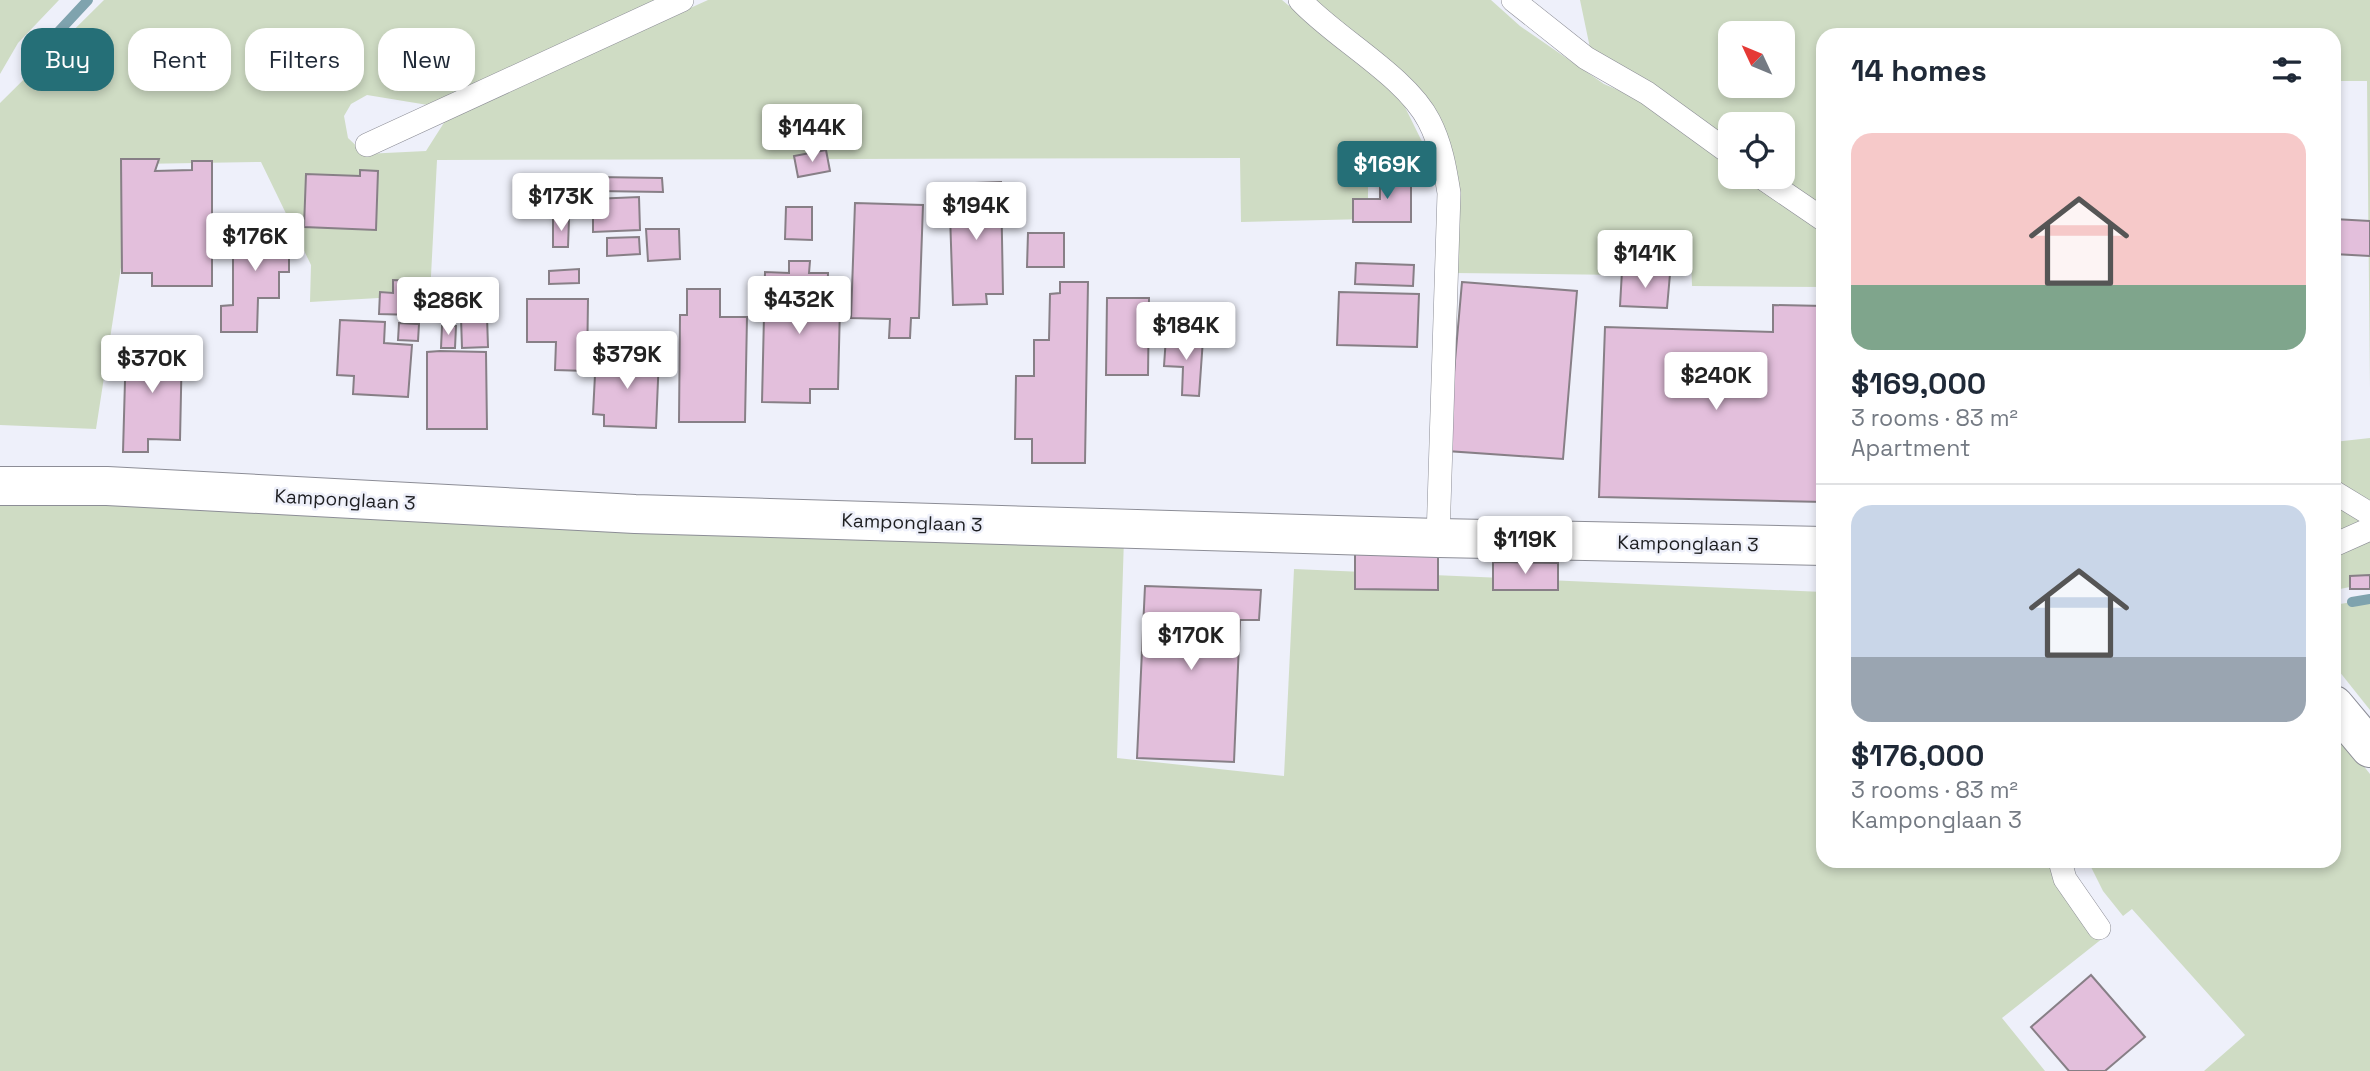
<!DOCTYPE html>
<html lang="en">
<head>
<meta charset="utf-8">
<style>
	body { margin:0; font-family:"Space Grotesk",sans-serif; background:#f2f2f3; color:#1f2937; height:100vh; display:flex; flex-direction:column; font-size:26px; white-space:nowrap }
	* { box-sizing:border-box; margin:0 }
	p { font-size:23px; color:#747a83 }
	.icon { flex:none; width:38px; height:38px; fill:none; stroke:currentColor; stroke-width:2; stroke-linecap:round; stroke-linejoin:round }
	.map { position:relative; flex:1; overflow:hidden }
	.side { position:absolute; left:1816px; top:28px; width:525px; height:840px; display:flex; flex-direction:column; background:#fff; border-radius:21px; box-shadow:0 4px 10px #0003 }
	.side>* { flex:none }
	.guide { position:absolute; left:21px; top:28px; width:665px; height:63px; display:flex; gap:14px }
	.needle { width:46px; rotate:314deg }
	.tools { position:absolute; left:1718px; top:21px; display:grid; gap:14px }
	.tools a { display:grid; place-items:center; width:77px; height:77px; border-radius:14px; background:#fff; box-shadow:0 4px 10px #0003; font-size:35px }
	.price { position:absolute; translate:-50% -60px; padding:0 16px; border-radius:7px; background:#fff; color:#222; font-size:23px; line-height:46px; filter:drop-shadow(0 2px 4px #0008) }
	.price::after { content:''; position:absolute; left:50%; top:42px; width:21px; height:16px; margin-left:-10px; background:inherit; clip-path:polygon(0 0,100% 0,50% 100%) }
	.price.current { background:#256f77; color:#fff }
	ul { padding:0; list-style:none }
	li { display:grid; align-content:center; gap:14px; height:371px; padding:0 35px }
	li+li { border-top:2px solid #e0e1e3 }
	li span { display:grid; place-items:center; height:217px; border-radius:21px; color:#555 }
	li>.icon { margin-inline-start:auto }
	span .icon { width:126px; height:126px; fill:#fffc; stroke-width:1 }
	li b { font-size:30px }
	h2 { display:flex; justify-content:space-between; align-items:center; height:84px; padding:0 35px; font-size:30px }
	.tag { padding:0 24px; border-radius:21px; background:#fff; box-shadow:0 4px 10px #0003; font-size:24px; line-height:63px }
	.tag.current { background:#256f77; color:#fff }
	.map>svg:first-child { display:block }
	.green { fill:#cfdcc4; fill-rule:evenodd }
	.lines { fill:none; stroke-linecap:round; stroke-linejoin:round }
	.stream { stroke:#7fa3ae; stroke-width:10 }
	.building { fill:#e3bfdc; stroke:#877f86; stroke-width:2 }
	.lane-casing { stroke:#8c8d96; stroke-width:24 }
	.street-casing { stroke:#8c8d96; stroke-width:40 }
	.lane { stroke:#fff; stroke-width:23 }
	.street { stroke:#fff; stroke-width:38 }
	.labels { text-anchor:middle; stroke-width:5; stroke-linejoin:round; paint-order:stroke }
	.street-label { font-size:19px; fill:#1e1f22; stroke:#eef0fa }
</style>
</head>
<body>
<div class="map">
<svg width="2370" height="1071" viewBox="0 0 2370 1071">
	<rect width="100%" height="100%" fill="#eef0fa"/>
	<g class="green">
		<polygon points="0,0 59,0 18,43 0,74"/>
		<polygon points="104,0 664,0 434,106 367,95 351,104 344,116 348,138 365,154 426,151 447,118 708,0 1282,0 1380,81 1404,105 1430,158 1436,184 1368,179 1368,219 1241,222 1240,158 437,160 430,295 310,302 311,265 261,162 137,164 96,429 0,425 0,103"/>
		<polygon points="1311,0 1491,0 1520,26 1604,84 1648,103 1731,164 1731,177 1749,177 1823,233 1823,287 1692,286 1691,258 1627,255 1623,275 1454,273 1441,122"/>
		<path d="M1580 0H2370V389L2367 81H2335L2334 35H1824L1823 208 1777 177H1783V124H1731V145L1590 48ZM1731 33H1783V86H1731Z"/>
		<polygon points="2370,438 2370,583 2335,590 2334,442"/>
		<polygon points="0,492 1124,538 1117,758 1284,776 1294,569 1823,592 1824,861 2065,861 2108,934 2002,1018 2045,1071 0,1071"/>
		<polygon points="2370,599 2370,710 2335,666 2334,605"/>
		<polygon points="2335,730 2370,774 2370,1071 2204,1071 2245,1035 2132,909 2123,916 2103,891 2088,861 2334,861"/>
	</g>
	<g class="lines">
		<g class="stream">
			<polyline points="34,58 88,0"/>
			<polyline points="2352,602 2370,599"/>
		</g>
	</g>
	<g class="building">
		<polygon points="826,150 830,171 798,177 794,156"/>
		<polygon points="121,159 159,159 155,171 192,170 192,161 212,161 212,286 152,286 152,273 122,273"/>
		<polygon points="360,170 378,171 376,230 304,227 306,174 360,176"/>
		<polygon points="1380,173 1411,173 1411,222 1353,222 1353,199 1380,199"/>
		<polygon points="597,177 662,178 663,192 597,191"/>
		<polygon points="1001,182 1003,294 986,294 987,304 953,305 949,184"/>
		<polygon points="639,197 640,230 593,232 593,199"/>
		<polygon points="855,203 923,205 919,318 911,318 910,338 889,338 890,319 851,318"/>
		<polygon points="786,207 812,207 812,240 785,239"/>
		<polygon points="553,218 569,219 568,247 553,247"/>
		<polygon points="2334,219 2370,221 2370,256 2334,254"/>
		<polygon points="233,226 289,226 289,272 279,272 279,298 258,298 257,332 221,332 221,306 233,305"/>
		<polygon points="646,229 679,229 680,259 648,261"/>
		<polygon points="1028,233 1064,233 1064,267 1027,267"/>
		<polygon points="639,237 640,254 607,256 607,238"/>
		<polygon points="789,261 810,261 809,273 828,273 827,306 840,306 838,389 810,389 810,403 762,402 765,272 789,273"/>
		<polygon points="1356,263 1414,265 1413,286 1355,284"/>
		<polygon points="579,269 579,283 549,284 549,271"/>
		<polygon points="1622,271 1670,274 1667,308 1620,306"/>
		<polygon points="393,280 416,281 414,315 379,314 380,292 393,293"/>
		<polygon points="1060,282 1088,282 1085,463 1032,463 1032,439 1015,439 1016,376 1034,376 1034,340 1049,340 1050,294 1060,293"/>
		<polygon points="1462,282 1577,291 1563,459 1447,451"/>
		<polygon points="687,289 720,289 720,317 747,317 745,422 679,422 680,315 687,315"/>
		<polygon points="1339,292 1419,294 1417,347 1337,345"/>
		<polygon points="1107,298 1149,298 1148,375 1106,375"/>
		<polygon points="527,299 588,299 587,371 555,370 556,342 527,342"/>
		<polygon points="1773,305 1824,306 1824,502 1599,497 1605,327 1773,332"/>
		<polygon points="487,316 488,347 462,348 461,318"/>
		<polygon points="340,320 385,322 384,343 412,345 408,397 353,394 354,376 337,375"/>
		<polygon points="399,323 419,324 418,341 398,340"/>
		<polygon points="442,326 456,326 455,348 441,348"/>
		<polygon points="1166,337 1203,339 1199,396 1182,395 1183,367 1164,366"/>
		<polygon points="126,345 182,345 180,440 148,439 148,452 123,452"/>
		<polygon points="440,351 486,352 487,429 427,429 427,352"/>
		<polygon points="596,355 659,357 656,428 604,426 604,415 593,414"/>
		<polygon points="1355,553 1438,553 1438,590 1355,589"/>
		<polygon points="1493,562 1558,563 1558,590 1493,590"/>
		<polygon points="2370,575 2370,589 2350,589 2350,576"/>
		<polygon points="1145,586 1261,590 1259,620 1240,620 1234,762 1137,758"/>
		<polygon points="2091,975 2145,1037 2105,1071 2069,1071 2031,1027"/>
	</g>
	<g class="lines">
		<g class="lane-casing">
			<g id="lane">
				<path d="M1300 0C1335 38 1406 76 1429 121 1441 144 1445 168 1449 193L1438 538"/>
				<polyline points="1513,0 1586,58 1647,93 1731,154"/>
				<polyline points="367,145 682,0"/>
				<polyline points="1761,177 1824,220"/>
				<polyline points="2334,492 2370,514"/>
				<polyline points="2334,545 2370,529"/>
				<polyline points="2060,861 2065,879 2099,928"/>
			</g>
		</g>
		<g class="street-casing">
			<g id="street">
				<polyline points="0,486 107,486 635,514 1438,538 1824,546"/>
				<polyline points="2334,705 2370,748"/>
			</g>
		</g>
		<use href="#lane" class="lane"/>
		<use href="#street" class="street"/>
	</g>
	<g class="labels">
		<g class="street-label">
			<text transform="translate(345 499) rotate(3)" y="7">Kamponglaan 3</text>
			<text transform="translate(912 522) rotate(2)" y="7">Kamponglaan 3</text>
			<text transform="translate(1688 543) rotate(1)" y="7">Kamponglaan 3</text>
		</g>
	</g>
</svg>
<div class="tools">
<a><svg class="needle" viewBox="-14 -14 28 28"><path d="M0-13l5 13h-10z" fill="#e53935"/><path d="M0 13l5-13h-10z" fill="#747a83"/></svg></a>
<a><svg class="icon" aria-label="locate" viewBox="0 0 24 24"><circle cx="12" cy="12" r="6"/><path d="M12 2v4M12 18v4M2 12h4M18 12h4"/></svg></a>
</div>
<b class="price" style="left:812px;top:164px">$144K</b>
<b class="price current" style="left:1387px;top:201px">$169K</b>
<b class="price" style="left:561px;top:233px">$173K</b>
<b class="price" style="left:976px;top:242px">$194K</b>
<b class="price" style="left:255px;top:273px">$176K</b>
<b class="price" style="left:1645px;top:290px">$141K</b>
<b class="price" style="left:799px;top:336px">$432K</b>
<b class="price" style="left:448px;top:337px">$286K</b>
<b class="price" style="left:1186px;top:362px">$184K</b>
<b class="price" style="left:627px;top:391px">$379K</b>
<b class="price" style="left:152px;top:395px">$370K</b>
<b class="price" style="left:1716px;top:412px">$240K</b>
<b class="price" style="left:1525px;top:576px">$119K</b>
<b class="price" style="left:1191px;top:672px">$170K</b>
<div class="guide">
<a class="tag current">Buy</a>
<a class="tag">Rent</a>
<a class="tag">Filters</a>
<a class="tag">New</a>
</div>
<section class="side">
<h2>14 homes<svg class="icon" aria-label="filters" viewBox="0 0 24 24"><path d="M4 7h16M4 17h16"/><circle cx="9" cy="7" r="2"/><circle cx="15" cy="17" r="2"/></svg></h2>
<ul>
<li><span style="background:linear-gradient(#f6c9c9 70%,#7fa58c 0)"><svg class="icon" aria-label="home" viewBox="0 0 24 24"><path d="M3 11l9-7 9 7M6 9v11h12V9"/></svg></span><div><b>$169,000</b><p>3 rooms · 83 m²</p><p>Apartment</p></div></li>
<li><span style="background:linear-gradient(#c9d6e8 70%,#9aa5b1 0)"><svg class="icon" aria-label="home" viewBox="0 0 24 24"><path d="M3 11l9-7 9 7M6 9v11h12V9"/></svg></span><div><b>$176,000</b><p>3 rooms · 83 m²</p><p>Kamponglaan 3</p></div></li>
</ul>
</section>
</div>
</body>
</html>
